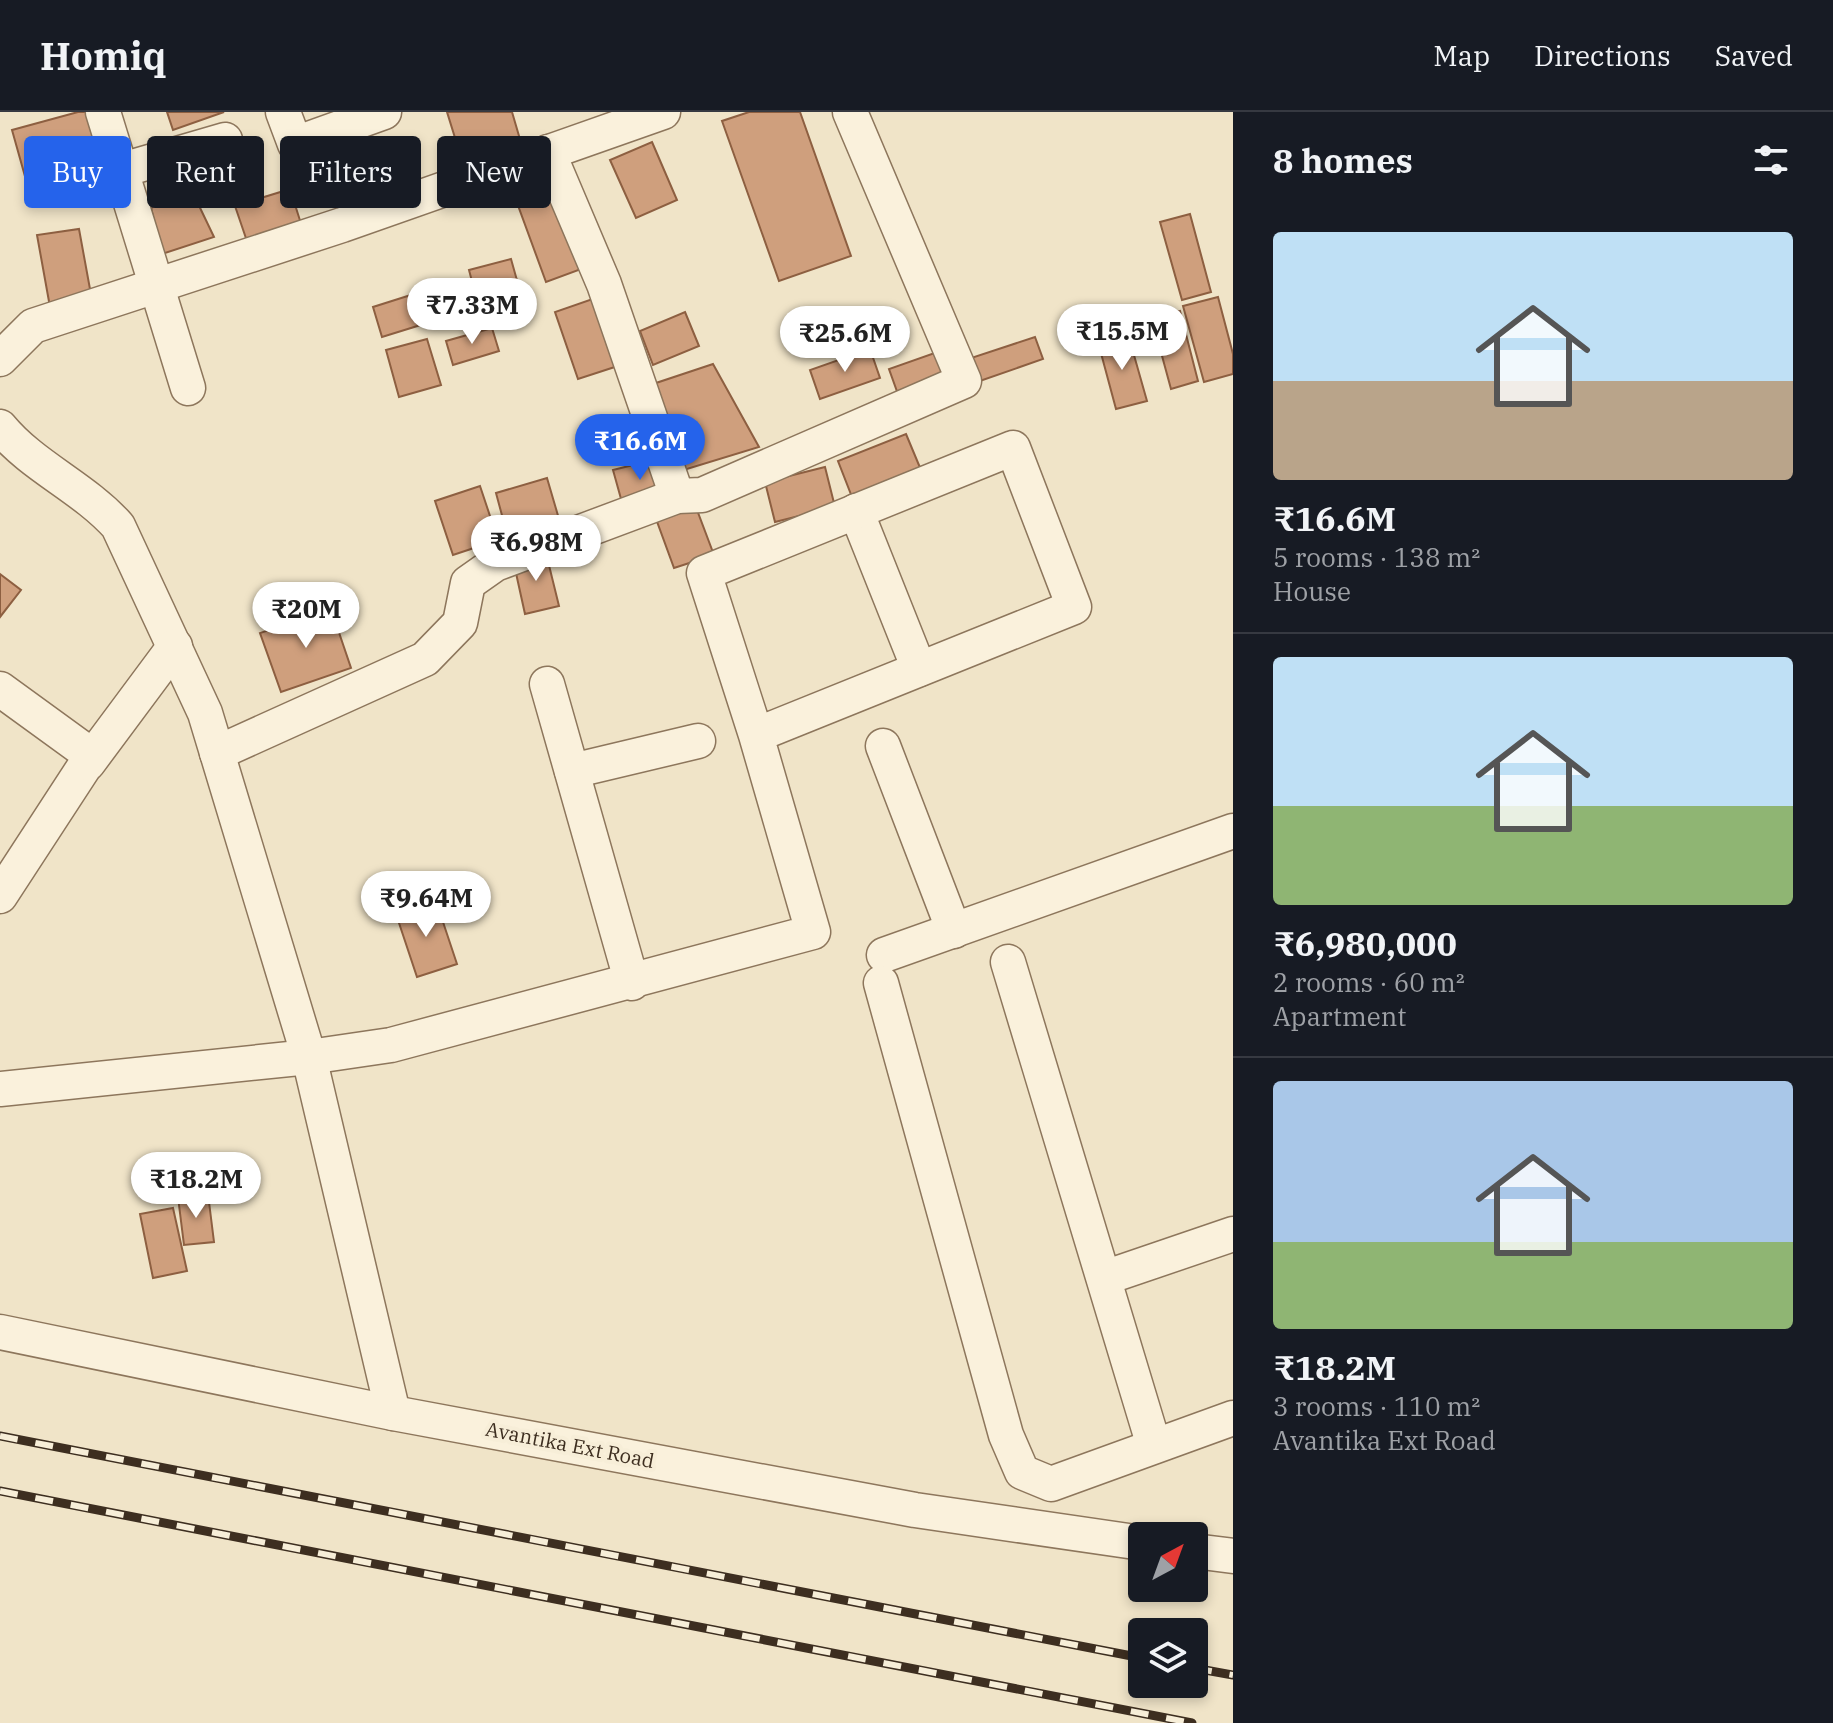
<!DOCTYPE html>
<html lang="en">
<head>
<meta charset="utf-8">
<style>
	body { margin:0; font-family:"IBM Plex Serif",serif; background:#242831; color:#f1f3f6; height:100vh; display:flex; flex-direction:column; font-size:30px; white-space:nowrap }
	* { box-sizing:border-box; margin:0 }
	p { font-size:26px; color:#9ea1a6 }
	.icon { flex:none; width:44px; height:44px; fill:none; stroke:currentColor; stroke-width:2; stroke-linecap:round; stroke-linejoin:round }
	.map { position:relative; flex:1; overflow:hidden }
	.panel { display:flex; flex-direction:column; background:#171b24; width:600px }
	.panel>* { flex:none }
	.banner { position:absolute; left:24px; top:24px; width:760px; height:72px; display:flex; gap:16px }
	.needle { width:52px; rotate:41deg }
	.controls { position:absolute; left:1128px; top:1410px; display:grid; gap:16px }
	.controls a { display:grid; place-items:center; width:80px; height:80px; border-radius:8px; background:#171b24; box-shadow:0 4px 12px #0003; font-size:40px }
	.price { position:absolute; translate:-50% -68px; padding:0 18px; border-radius:28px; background:#fff; color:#222; font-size:26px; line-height:52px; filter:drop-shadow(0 2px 4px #0008) }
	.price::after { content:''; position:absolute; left:50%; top:48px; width:24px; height:18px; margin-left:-12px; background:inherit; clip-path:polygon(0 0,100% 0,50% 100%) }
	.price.active { background:#2563eb; color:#fff }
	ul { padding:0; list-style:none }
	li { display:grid; align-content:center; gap:16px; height:424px; padding:0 40px }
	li+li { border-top:2px solid #363941 }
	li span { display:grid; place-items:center; height:248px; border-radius:8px; color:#555 }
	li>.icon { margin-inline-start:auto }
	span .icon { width:144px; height:144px; fill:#fffc; stroke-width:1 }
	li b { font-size:34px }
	h2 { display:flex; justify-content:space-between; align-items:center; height:96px; padding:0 40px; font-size:34px }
	.chip { padding:0 28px; border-radius:8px; background:#171b24; box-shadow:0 4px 12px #0003; font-size:28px; line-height:72px }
	.chip.active { background:#2563eb; color:#fff }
	header { display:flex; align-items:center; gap:48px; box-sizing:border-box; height:112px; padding:0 40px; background:#171b24; border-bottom:2px solid #363941 }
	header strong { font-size:38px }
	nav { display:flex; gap:44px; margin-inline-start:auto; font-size:28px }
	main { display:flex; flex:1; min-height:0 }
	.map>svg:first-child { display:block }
	.building { fill:#cf9f7d; stroke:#8d5f41; stroke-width:2 }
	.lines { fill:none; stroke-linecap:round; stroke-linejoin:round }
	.minor-casing { stroke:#8d765c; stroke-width:37 }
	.minor { stroke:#faf1dc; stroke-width:34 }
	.rail-casing { stroke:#3d2e20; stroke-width:9 }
	.rail { stroke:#f7eed8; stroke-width:6; stroke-dasharray:18; stroke-linecap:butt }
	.labels { text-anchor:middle; stroke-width:8; stroke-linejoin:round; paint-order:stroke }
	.street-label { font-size:20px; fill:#3d2e20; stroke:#f7eed8 }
</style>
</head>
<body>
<header>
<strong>Homiq</strong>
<nav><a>Map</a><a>Directions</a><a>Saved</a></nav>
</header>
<main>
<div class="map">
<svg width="1233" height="1611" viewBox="0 0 1233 1611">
	<rect width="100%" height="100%" fill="#f0e4c8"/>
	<g class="building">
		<polygon points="78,0 88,0 103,55 28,75 12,18"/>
		<polygon points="167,0 224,0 173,18"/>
		<polygon points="447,0 512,0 524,41 465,58"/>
		<polygon points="749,0 800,0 851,144 779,169 722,9"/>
		<polygon points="652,30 677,88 636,106 610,48"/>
		<polygon points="550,63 584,156 546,170 512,77"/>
		<polygon points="191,77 214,125 162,142 151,96"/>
		<polygon points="290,77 304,121 250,138 235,94"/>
		<polygon points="1190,102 1211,180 1182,188 1160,110"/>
		<polygon points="79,117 92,188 50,195 37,123"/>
		<polygon points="511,147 525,197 482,208 469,158"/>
		<polygon points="417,181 427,211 382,225 373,195"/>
		<polygon points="607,182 630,250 578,267 555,200"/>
		<polygon points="1218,185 1233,242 1233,262 1204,270 1183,194"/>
		<polygon points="1180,199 1198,269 1171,277 1152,207"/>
		<polygon points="685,200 699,234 653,253 640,219"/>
		<polygon points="492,216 499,239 453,253 446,229"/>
		<polygon points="1128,222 1147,289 1116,297 1098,230"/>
		<polygon points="1035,225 1043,247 977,270 968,247"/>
		<polygon points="427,227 441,273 399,285 386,238"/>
		<polygon points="870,237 880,266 820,287 810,258"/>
		<polygon points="946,237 956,265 899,285 889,257"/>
		<polygon points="713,252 759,335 677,360 650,273"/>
		<polygon points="906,322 921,358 852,385 838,349"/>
		<polygon points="657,347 666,383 623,394 613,358"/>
		<polygon points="825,355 835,395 775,410 765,370"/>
		<polygon points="547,366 559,407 507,422 496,381"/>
		<polygon points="480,374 498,428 453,443 435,389"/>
		<polygon points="694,390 714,443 674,456 655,404"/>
		<polygon points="545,437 559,494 525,502 514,452"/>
		<polygon points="0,462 21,478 0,505"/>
		<polygon points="331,497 351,556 281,580 260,521"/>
		<polygon points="436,789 457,852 417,865 396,802"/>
		<polygon points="208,1082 214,1130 184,1133 178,1085"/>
		<polygon points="173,1096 187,1159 153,1166 140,1102"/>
	</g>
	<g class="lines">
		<g class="minor-casing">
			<g id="minor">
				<polyline points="103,0 188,276"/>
				<polyline points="283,0 295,32 384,0"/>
				<polyline points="548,40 604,172 677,384"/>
				<polyline points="122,58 225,28"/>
				<polyline points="0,247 33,214 342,113 663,0"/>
				<path d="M0 315C33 355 83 375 118 414L205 601 309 945 393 1301"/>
				<polyline points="856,399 919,557"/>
				<polyline points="547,572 632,871"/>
				<polyline points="0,577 88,641 90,646 0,784"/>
				<polyline points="883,634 954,819"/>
				<polyline points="217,641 425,547 460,511 468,471 495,452 677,384 702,383 964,269 850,0"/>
				<polyline points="88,651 175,534"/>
				<polyline points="572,659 698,629"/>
				<polyline points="884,843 1233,719"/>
				<polyline points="1008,850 1154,1334"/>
				<polyline points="881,871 1006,1323 1022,1360 1051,1372 1233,1306"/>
				<polyline points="0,977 309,945 391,933 813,820 756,623 1074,495 1013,336 704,461 756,623"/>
				<polyline points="1104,1166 1233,1122"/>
				<polyline points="0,1220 393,1301 915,1398 1142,1431"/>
				<polyline points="1194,1439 1233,1444"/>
			</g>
		</g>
		<use href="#minor" class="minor"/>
		<g class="rail-casing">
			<g id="rail">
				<polyline points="0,1324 1142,1546"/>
				<polyline points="0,1379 1192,1611"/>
				<polyline points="1194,1556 1233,1563"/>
			</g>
		</g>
		<use href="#rail" class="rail"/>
	</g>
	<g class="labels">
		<g class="street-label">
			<text transform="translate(570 1333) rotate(11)" y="7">Avantika Ext Road</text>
		</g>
	</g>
</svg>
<div class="controls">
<a><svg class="needle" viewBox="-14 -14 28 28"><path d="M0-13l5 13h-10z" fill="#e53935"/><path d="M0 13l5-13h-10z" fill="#9ea1a6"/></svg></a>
<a><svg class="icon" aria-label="layers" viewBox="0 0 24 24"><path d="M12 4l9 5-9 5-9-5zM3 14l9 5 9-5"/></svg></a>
</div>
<b class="price" style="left:472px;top:234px">₹7.33M</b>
<b class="price" style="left:1122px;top:260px">₹15.5M</b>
<b class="price" style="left:845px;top:262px">₹25.6M</b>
<b class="price active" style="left:640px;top:370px">₹16.6M</b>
<b class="price" style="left:536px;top:471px">₹6.98M</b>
<b class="price" style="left:306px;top:538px">₹20M</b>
<b class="price" style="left:426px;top:827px">₹9.64M</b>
<b class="price" style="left:196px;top:1108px">₹18.2M</b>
<div class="banner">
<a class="chip active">Buy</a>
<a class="chip">Rent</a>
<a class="chip">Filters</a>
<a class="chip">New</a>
</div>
</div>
<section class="panel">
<h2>8 homes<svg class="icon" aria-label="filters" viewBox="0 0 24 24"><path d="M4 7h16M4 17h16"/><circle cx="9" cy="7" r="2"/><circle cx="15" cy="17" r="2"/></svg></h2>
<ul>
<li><span style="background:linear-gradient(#bfe0f5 60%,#b9a48a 0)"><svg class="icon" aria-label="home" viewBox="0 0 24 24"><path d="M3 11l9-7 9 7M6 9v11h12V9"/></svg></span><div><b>₹16.6M</b><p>5 rooms · 138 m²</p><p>House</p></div></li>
<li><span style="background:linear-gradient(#bfe0f5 60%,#8fb573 0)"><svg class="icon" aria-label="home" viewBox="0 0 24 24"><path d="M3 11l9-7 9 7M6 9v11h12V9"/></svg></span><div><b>₹6,980,000</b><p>2 rooms · 60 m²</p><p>Apartment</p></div></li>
<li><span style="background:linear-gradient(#a9c7e8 65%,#8fb573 0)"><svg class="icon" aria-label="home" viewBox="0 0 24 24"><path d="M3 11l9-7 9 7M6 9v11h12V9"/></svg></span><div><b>₹18.2M</b><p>3 rooms · 110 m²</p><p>Avantika Ext Road</p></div></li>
</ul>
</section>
</main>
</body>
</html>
